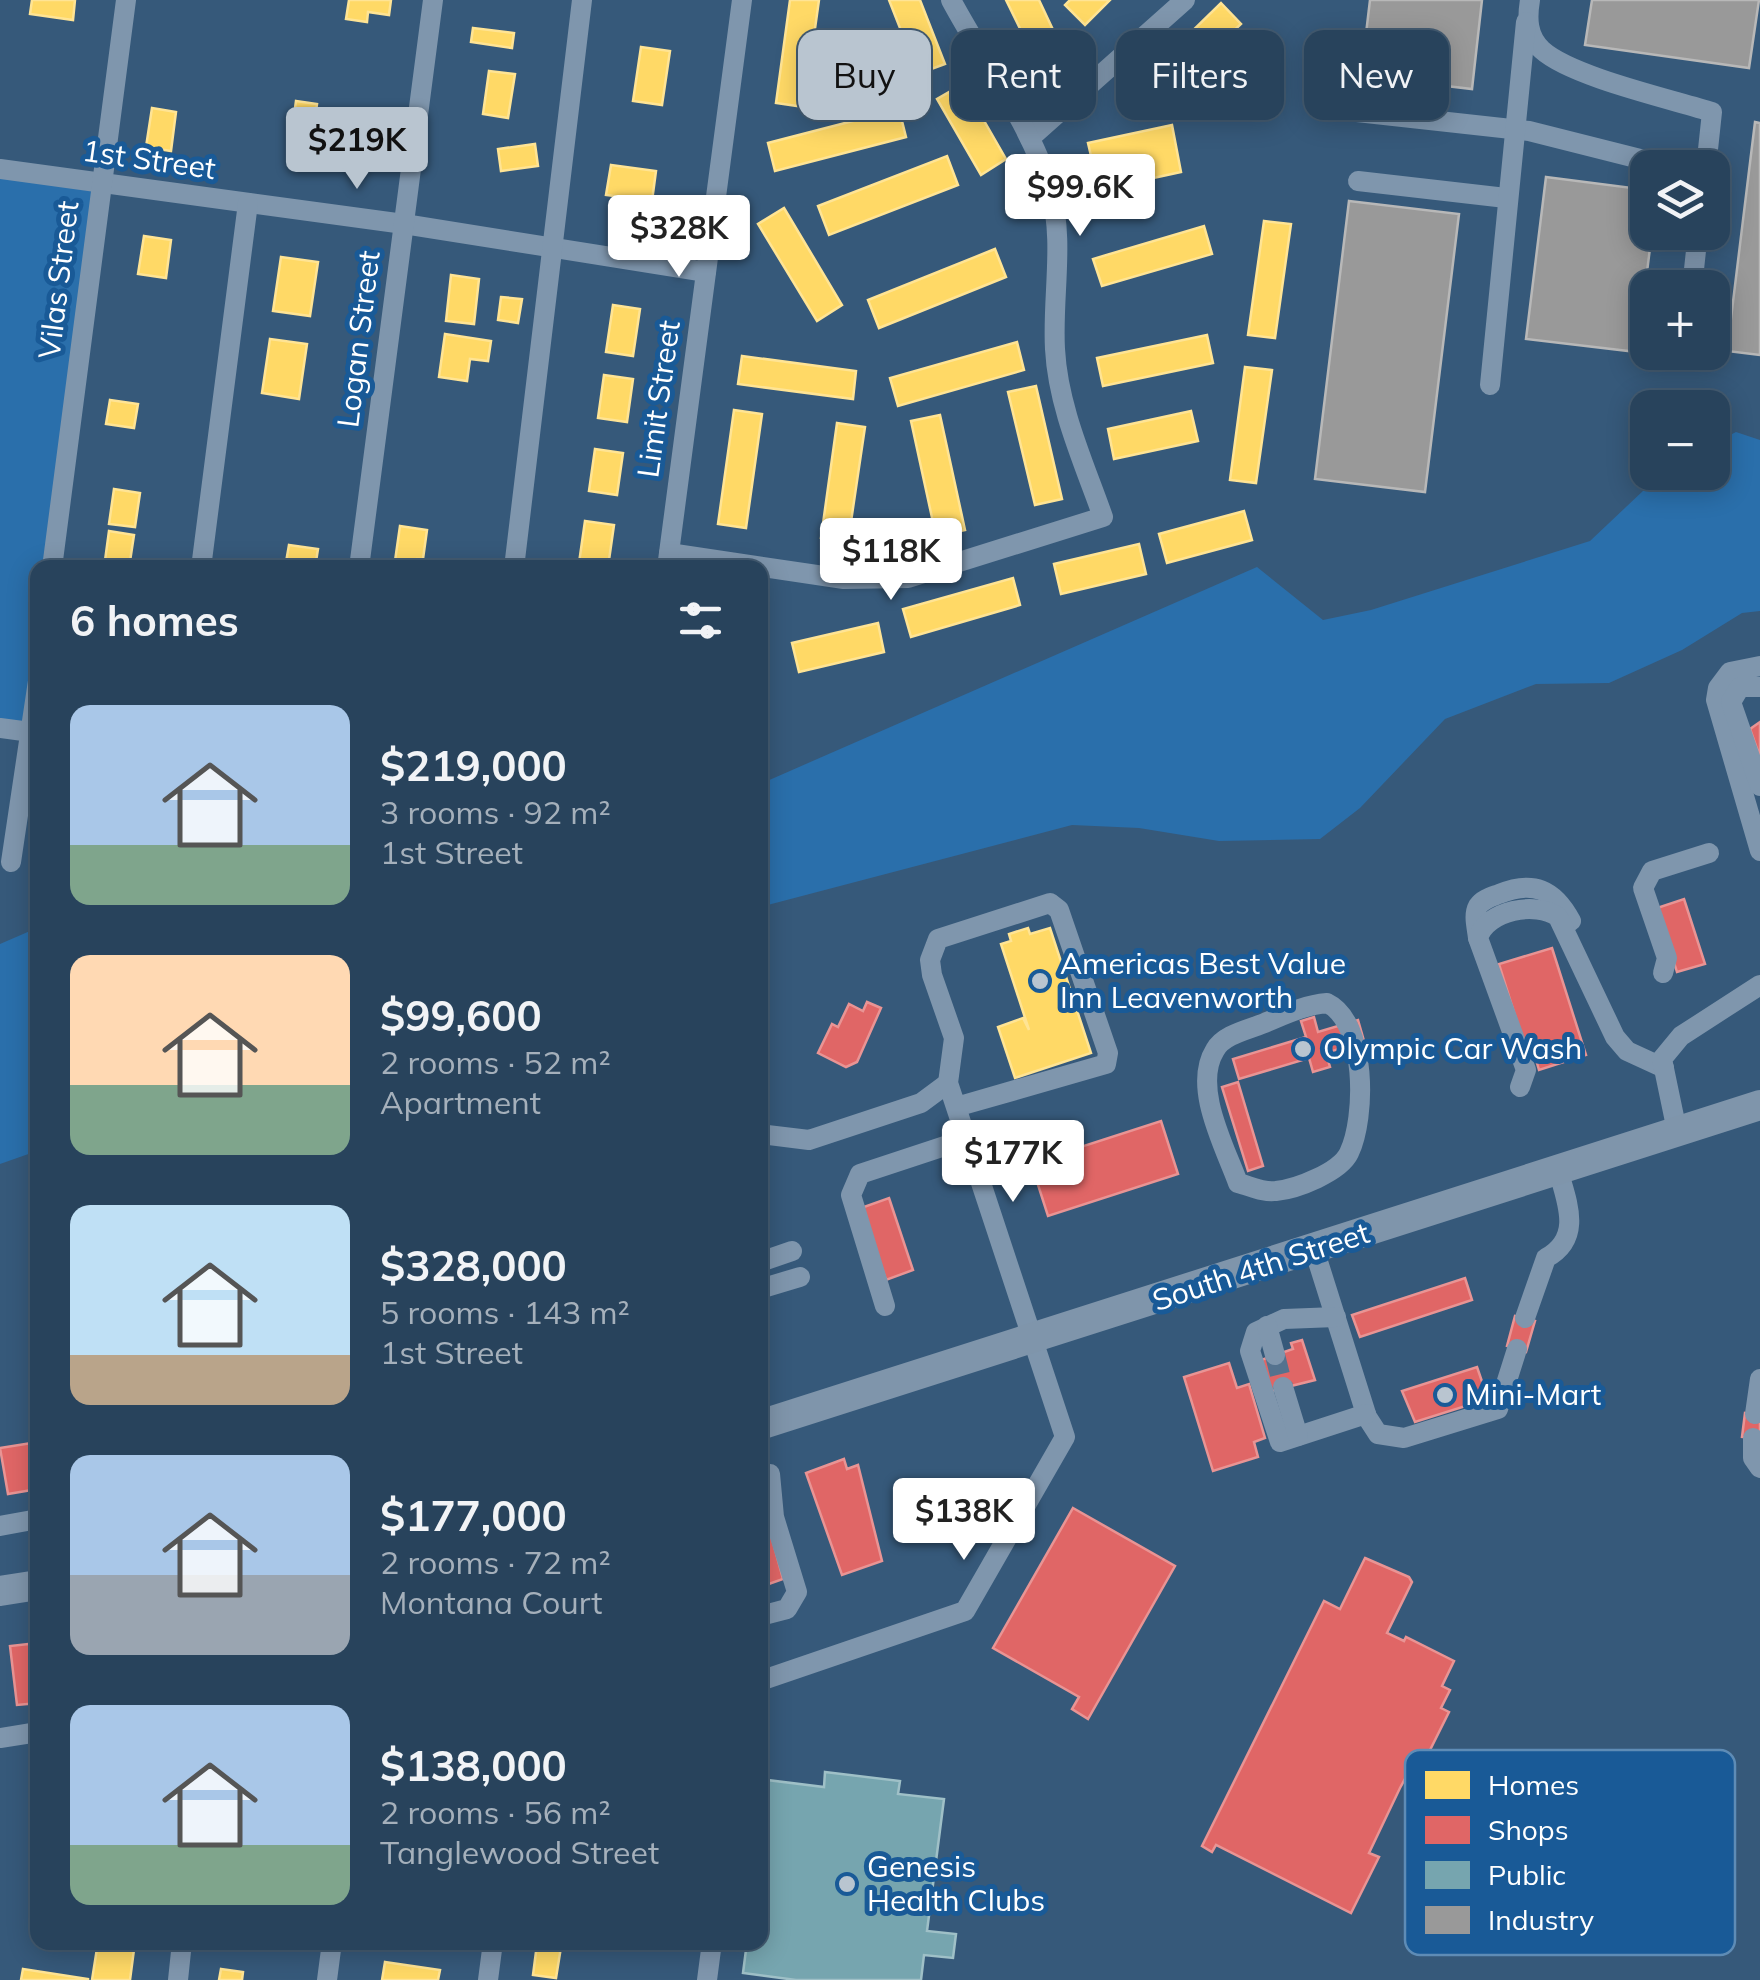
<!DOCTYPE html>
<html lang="en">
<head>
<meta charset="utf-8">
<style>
	body { margin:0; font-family:Mulish,sans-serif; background:#344e65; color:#f1f3f6; height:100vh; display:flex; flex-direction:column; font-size:38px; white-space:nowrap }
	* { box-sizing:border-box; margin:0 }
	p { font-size:32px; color:#a5b0bb }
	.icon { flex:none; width:55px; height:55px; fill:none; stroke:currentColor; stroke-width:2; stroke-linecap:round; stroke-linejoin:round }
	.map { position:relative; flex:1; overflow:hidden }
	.sheet { position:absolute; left:30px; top:560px; width:738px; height:1390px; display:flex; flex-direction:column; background:#28435c; border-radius:20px; box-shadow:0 5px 25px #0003,0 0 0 2px #445c72 }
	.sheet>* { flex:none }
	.banner { position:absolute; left:798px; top:30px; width:812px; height:90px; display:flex; gap:20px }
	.tools { position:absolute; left:1630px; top:150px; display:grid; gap:20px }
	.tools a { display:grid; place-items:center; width:100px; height:100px; border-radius:20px; background:#28435c; box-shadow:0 5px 25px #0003,0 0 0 2px #445c72; font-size:50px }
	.price { position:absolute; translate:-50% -85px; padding:0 22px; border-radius:10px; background:#fff; color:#222; font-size:32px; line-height:65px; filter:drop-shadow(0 2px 5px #0008) }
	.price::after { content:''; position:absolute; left:50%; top:60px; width:30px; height:22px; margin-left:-15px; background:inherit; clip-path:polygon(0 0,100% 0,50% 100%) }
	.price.active { background:#b9c5d0; color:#111 }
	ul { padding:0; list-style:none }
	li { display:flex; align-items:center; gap:30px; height:250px; padding:0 40px }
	li span { display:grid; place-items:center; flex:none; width:280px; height:200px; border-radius:20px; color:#555 }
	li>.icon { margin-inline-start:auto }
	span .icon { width:120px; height:120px; fill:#fffc; stroke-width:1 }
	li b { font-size:42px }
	h2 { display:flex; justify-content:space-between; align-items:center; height:120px; padding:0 40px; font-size:42px }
	.pill { padding:0 35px; border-radius:20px; background:#28435c; box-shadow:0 5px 25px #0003,0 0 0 2px #445c72; font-size:35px; line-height:90px }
	.pill.active { background:#b9c5d0; color:#111 }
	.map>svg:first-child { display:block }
	.green { fill:#2a6fab }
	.homes { fill:#ffd966; stroke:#ffe494; stroke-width:2.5 }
	.shops { fill:#e06666; stroke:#e99494; stroke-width:2.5 }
	.public { fill:#76a5af; stroke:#9fc0c7; stroke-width:2.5 }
	.industry { fill:#999; stroke:#b8b8b8; stroke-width:2.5 }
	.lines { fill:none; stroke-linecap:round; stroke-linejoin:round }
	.minor-tunnel { stroke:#54728e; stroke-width:20; stroke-dasharray:20 10; stroke-linecap:butt }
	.minor { stroke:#7f96ad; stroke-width:20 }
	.highway { stroke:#7f95ab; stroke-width:30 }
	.poi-dot { fill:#b9c5d0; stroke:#195a97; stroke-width:4 }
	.labels { text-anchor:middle; stroke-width:10; stroke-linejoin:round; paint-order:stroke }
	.street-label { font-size:30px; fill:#fff; stroke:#195a97 }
	.poi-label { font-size:30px; fill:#fff; stroke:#195a97; text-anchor:start }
	.key { fill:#195a97; stroke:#5e8cb6; stroke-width:2.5 }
	.key-label { font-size:28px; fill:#fff }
</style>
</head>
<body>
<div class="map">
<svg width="1760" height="1980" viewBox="0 0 1760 1980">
	<rect width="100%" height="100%" fill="#36597a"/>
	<g class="green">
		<polygon points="0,169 102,184 52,567 38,568 38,681 31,732 0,728"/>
		<polygon points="1736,432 1760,440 1760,611 1742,613 1682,650 1609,683 1536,684 1445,719 1360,808 1320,839 1219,841 1139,828 1072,825 760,907 760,784 1257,567 1323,620 1371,610 1590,541 1662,473 1712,472 1713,444"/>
		<polygon points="37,928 37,1151 0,1164 0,944"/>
	</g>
	<g class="homes">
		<polygon points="32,0 75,0 73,20 30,14"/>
		<polygon points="349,0 391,0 389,15 368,12 367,22 346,19"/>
		<polygon points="790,0 819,0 804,107 776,103"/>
		<polygon points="889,0 920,0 945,64 918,74"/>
		<polygon points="1006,0 1039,0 1062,49 1036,61"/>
		<polygon points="1070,0 1110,0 1085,25 1065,5"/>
		<polygon points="1221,3 1241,24 1157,104 1138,84"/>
		<polygon points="473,28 514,33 512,48 471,42"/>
		<polygon points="641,47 670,51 662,105 633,101"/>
		<polygon points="489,71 515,74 508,118 483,114"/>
		<polygon points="963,84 1006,159 981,175 937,99"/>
		<polygon points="296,101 317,104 313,133 292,130"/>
		<polygon points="152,108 176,112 171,151 146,147"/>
		<polygon points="899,109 906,137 775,171 768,143"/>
		<polygon points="342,117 379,123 375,149 339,144"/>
		<polygon points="1172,125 1181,172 1084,193 1077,159 1091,156 1088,143"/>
		<polygon points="535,144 538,166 501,171 498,149"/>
		<polygon points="947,156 958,185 829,235 818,206"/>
		<polygon points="611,165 656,171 652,201 606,195"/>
		<polygon points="784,208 842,305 817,321 758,224"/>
		<polygon points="1264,221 1291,224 1275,338 1248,335"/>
		<polygon points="1204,226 1212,254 1102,286 1093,259"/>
		<polygon points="144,236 171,240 166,278 138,274"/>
		<polygon points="995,249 1006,277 879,328 868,300"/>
		<polygon points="281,257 318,262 310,316 273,311"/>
		<polygon points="451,275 479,279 474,324 446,321"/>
		<polygon points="501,297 522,299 518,323 498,320"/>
		<polygon points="613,305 640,309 633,356 606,352"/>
		<polygon points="445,334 491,341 488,361 470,359 467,381 439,377"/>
		<polygon points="1207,335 1213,363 1103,386 1097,358"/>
		<polygon points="270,339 307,344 299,399 262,393"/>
		<polygon points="1017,342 1024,370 898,406 890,378"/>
		<polygon points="742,356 856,371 853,399 738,384"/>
		<polygon points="1245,367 1272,370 1256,483 1230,480"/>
		<polygon points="604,375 633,379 627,422 598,418"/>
		<polygon points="1036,386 1062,499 1035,505 1008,392"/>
		<polygon points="110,400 138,404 134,428 106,424"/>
		<polygon points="734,410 762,414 746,528 718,524"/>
		<polygon points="1191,411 1198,441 1114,459 1108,429"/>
		<polygon points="940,415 965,530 936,536 911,421"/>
		<polygon points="837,423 865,427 848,542 821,538"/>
		<polygon points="595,449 623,453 617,495 589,491"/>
		<polygon points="114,489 140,493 135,527 109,524"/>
		<polygon points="1244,511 1252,540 1167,563 1159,534"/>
		<polygon points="585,521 614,525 608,567 579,563"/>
		<polygon points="400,526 427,530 423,559 417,559 416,568 394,568"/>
		<polygon points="109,531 134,535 129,568 104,568"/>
		<polygon points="1139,544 1146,574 1061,594 1054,564"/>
		<polygon points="289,545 318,549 315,568 285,568"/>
		<polygon points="1013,578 1020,605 911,637 903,609"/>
		<polygon points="878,623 884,652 799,672 792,643"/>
		<polygon points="1028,928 1030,934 1050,928 1091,1053 1015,1078 998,1027 1023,1018 1029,1030 1001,944 1011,941 1009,934"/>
		<polygon points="98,1942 135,1942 130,1980 92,1980"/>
		<polygon points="537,1944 561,1947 556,1978 533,1975"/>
		<polygon points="385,1962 440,1970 438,1980 382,1980"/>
		<polygon points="23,1969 88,1979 88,1980 21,1980"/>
		<polygon points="221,1969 243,1972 242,1980 219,1980"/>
	</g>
	<g class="shops">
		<polygon points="1760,722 1760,757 1750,729"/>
		<polygon points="1684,899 1705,964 1677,972 1657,908"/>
		<polygon points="1552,948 1586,1055 1539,1070 1532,1046 1525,1048 1499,964"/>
		<polygon points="867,1002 881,1008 857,1062 846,1067 818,1053 832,1024 838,1027 849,1004 863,1011"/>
		<polygon points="1314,1017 1318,1032 1358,1020 1364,1041 1326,1053 1330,1067 1313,1072 1309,1058 1239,1079 1233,1059 1306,1037 1301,1021"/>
		<polygon points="1238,1082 1263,1166 1248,1171 1222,1087"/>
		<polygon points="1161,1121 1178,1174 1048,1216 1031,1163"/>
		<polygon points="889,1198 913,1270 886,1280 861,1208"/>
		<polygon points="1465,1278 1472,1300 1360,1337 1352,1315"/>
		<polygon points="1515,1316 1535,1321 1526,1352 1507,1346"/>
		<polygon points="1302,1340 1315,1380 1271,1391 1261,1360 1293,1349 1291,1343"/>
		<polygon points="1229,1363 1237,1388 1249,1384 1265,1438 1254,1442 1258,1457 1213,1471 1184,1377"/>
		<polygon points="1477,1367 1488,1399 1415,1422 1402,1391"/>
		<polygon points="1745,1413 1760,1415 1760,1439 1742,1437"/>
		<polygon points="38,1442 38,1489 8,1494 0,1448"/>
		<polygon points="844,1459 847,1469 858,1465 882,1561 842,1575 806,1473"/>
		<polygon points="763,1505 783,1579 760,1587 760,1506"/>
		<polygon points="1073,1508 1175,1566 1088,1719 1072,1709 1079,1697 993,1648"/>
		<polygon points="1365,1558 1409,1577 1412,1582 1387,1633 1404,1641 1406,1637 1454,1661 1442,1686 1450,1690 1441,1708 1449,1712 1420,1770 1412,1766 1400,1788 1369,1853 1379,1857 1351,1913 1216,1845 1212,1852 1202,1846 1324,1601 1340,1609"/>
		<polygon points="38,1643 38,1703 17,1705 10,1646"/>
	</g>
	<polygon class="public" points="825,1772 900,1781 898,1794 944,1799 927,1931 956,1934 953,1958 924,1955 921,1980 796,1980 743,1973 747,1942 760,1942 760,1837 767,1780 824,1787"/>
	<g class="industry">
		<polygon points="1370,0 1482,0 1472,89 1361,76"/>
		<polygon points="1592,0 1759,0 1749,68 1585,45"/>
		<polygon points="1755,122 1760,123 1760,355 1727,351"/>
		<polygon points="1546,177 1648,190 1648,232 1652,232 1637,352 1526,339"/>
		<polygon points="1349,201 1459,214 1425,492 1315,479"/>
	</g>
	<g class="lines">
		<polyline class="minor-tunnel" points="1275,1355 1283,1387"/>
		<g class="minor">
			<path d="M1530 0C1527 18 1527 36 1542 50 1572 77 1671 99 1712 112L1706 168"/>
			<polyline points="1357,112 1529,131 1648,161"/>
			<polyline points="1030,138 1185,0"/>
			<polyline points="0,169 404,224 706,272"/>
			<polyline points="1358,181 1506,198"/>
			<polyline points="1692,288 1698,232"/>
			<polyline points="1490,385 1526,22"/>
			<path d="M669 553 844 579 908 578 1103 517C1084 463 1058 407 1055 349 1052 296 1065 241 1050 189 1032 127 982 58 951 0"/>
			<polyline points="52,568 126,0"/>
			<polyline points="201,568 248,203"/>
			<polyline points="359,568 433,0"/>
			<polyline points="514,568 582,0"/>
			<polyline points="667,568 742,0"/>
			<polyline points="1760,666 1730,672 1718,688 1716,700 1760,851"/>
			<polyline points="1760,687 1740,687 1731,702 1760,786"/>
			<polyline points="0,728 38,733"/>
			<polyline points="11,862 38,681"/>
			<path d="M1478 938C1477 928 1473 915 1478 906 1483 899 1491 897 1499 894 1533 880 1554 889 1571 921"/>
			<polyline points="1663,973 1667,958 1643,888 1652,871 1709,853"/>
			<path d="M1327 1003C1367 1022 1366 1118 1349 1153 1340 1172 1297 1189 1276 1191 1264 1193 1250 1186 1238 1183 1225 1147 1192 1087 1215 1050 1223 1035 1247 1030 1262 1024 1284 1015 1304 1005 1327 1003Z"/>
			<path d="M1520 1087 1526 1070 1478 938C1487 910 1536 901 1558 917L1615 1037 1627 1051 1664 1068"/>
			<polyline points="1677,1131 1662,1059 1681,1036 1760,985"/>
			<polyline points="760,1134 809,1140 921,1103 948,1083"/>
			<polyline points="1314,1249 1367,1417 1378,1434 1404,1438 1498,1409 1517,1349"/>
			<polyline points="760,1262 792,1251"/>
			<polyline points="760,1289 800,1277"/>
			<polyline points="885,1306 851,1195 860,1174 966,1139"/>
			<polyline points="1336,1317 1284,1319 1256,1332 1250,1351 1280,1442 1366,1414"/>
			<path d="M1525 1318 1546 1258C1583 1238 1567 1202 1558 1170"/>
			<polyline points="1267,1326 1275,1355"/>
			<polyline points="1283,1387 1298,1436"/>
			<polyline points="1755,1414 1760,1379"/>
			<polyline points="1753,1438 1753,1458 1760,1468"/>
			<polyline points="0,1526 38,1519"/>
			<polyline points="760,1616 787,1609 797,1592 774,1517 770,1474"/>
			<polyline points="760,1681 965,1611 1065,1437 948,1083 954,1038 932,975 930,960 938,939 1050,903 1059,910 1108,1053 1106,1064 956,1107"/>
			<polyline points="0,1738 38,1732"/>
			<polyline points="178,1980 182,1942"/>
			<polyline points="327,1980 332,1942"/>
			<polyline points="488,1980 493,1942"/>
			<polyline points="707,1980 712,1942"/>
		</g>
		<g class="highway">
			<polyline points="760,1425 1760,1105"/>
			<polyline points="0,1591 38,1585"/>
		</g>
	</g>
	<g class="poi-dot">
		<circle cx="1040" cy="981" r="10"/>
		<circle cx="1303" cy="1049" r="10"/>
		<circle cx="1445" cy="1395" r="10"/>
		<circle cx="847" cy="1884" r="10"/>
	</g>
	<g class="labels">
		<g class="street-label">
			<text transform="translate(149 160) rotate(8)" y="10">1st Street</text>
			<text transform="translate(59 280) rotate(-83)" y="10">Vilas Street</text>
			<text transform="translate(359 339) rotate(-83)" y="10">Logan Street</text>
			<text transform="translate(659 399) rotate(-82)" y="10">Limit Street</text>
			<text transform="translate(1261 1267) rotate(-18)" y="10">South 4th Street</text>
		</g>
		<g class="poi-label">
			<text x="1060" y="974">Americas Best Value<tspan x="1060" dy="34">Inn Leavenworth</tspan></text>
			<text x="1323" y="1059">Olympic Car Wash</text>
			<text x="1465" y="1405">Mini-Mart</text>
			<text x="867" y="1877">Genesis<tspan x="867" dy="34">Health Clubs</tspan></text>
		</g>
	</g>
	<rect x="1405" y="1750" width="330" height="205" rx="15" class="key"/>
	<rect x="1425" y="1771" width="45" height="28" fill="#ffd966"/>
	<rect x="1425" y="1816" width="45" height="28" fill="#e06666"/>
	<rect x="1425" y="1861" width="45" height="28" fill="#76a5af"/>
	<rect x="1425" y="1906" width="45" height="28" fill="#999"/>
	<g class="key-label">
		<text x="1488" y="1795">Homes</text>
		<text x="1488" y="1840">Shops</text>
		<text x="1488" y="1885">Public</text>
		<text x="1488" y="1930">Industry</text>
	</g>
</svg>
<div class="tools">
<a><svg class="icon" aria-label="layers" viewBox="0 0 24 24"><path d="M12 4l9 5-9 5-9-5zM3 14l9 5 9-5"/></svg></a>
<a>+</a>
<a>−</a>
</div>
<b class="price active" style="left:357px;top:192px">$219K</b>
<b class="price" style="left:1080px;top:239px">$99.6K</b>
<b class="price" style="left:679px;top:280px">$328K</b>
<b class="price" style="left:891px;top:603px">$118K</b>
<b class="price" style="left:1013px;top:1205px">$177K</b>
<b class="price" style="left:964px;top:1563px">$138K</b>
<div class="banner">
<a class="pill active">Buy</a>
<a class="pill">Rent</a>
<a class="pill">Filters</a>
<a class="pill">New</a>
</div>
<section class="sheet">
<h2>6 homes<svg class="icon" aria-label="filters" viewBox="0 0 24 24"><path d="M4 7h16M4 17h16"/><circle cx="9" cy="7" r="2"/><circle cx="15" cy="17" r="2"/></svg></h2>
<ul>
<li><span style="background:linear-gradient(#a9c7e8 70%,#7fa58c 0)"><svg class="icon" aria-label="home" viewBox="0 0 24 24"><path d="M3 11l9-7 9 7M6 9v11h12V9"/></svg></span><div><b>$219,000</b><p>3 rooms · 92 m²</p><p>1st Street</p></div></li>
<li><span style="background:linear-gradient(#ffd9b3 65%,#7fa58c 0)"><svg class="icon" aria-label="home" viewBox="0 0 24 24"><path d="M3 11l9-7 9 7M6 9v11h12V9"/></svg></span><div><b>$99,600</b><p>2 rooms · 52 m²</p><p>Apartment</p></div></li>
<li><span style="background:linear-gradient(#bfe0f5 75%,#b9a48a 0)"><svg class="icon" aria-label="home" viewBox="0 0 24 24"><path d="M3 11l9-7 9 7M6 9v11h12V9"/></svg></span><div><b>$328,000</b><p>5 rooms · 143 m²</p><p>1st Street</p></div></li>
<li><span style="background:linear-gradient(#a9c7e8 60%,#9aa5b1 0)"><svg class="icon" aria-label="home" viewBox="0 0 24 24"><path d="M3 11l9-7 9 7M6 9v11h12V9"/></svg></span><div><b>$177,000</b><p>2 rooms · 72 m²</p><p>Montana Court</p></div></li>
<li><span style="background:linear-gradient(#a9c7e8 70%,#7fa58c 0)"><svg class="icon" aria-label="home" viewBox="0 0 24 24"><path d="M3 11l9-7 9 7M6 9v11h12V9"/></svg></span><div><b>$138,000</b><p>2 rooms · 56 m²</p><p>Tanglewood Street</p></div></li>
</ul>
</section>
</div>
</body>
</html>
